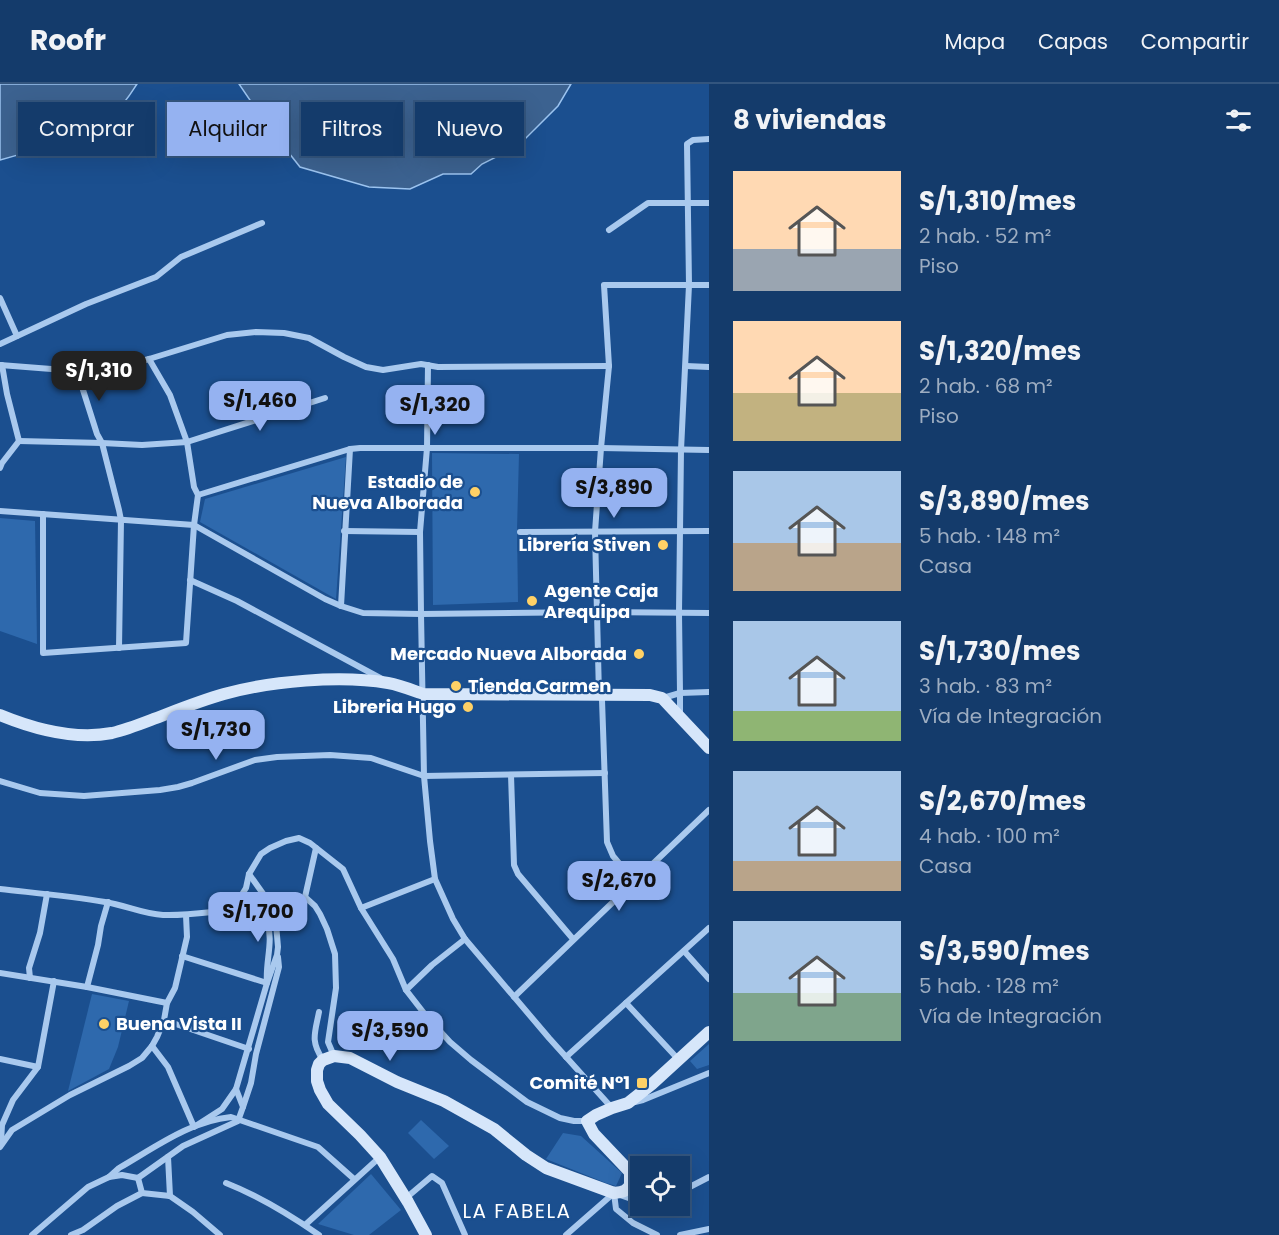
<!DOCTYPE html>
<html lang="es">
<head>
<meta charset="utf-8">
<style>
	body { margin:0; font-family:Poppins,sans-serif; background:#1d4271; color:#f1f3f6; height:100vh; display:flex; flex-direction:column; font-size:22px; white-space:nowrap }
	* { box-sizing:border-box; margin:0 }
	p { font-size:20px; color:#9dadc1 }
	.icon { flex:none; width:33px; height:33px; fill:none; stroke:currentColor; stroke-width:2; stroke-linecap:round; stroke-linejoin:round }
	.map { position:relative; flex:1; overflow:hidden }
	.details { display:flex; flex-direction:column; background:#143b6b; width:570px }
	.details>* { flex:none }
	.top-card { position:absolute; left:18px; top:18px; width:570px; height:54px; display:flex; gap:12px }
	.buttons { position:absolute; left:630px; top:1072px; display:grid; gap:12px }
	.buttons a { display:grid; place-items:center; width:60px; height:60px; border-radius:0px; background:#143b6b; box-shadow:0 6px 24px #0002,0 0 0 2px #33557e; font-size:30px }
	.price { position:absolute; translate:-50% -51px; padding:0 14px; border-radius:12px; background:#95b2f1; color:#111; font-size:20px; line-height:39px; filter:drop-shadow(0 2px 3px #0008) }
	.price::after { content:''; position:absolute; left:50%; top:36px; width:18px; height:14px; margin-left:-9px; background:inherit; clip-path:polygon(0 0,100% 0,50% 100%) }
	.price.on { background:#222; color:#fff }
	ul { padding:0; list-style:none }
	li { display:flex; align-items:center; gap:18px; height:150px; padding:0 24px }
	li span { display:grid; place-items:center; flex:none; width:168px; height:120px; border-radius:0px; color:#555 }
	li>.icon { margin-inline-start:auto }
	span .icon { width:72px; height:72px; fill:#fffc; stroke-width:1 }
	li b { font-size:26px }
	h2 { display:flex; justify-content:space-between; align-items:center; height:72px; padding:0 24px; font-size:26px }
	.tag { padding:0 21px; border-radius:0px; background:#143b6b; box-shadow:0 6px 24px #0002,0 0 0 2px #33557e; font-size:21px; line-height:54px }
	.tag.on { background:#95b2f1; color:#111 }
	header { display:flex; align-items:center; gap:36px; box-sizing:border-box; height:84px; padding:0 30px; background:#143b6b; border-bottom:2px solid #33557e }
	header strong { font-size:28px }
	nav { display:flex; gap:33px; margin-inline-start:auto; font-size:21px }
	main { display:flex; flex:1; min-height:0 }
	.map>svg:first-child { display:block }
	.green { fill:#2e69ad }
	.water { fill:#3c6290; stroke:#9cc4f0; stroke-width:1.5 }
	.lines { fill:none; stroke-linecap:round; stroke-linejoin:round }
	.street { stroke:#a9c9ee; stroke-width:6 }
	.secondary { stroke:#d6e6fa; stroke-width:12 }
	.poi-dot { fill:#ffd166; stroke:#1b4f8f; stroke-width:2 }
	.labels { text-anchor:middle; stroke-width:4.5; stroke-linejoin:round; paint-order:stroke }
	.poi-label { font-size:18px; font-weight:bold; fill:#fff; stroke:#1b4f8f; text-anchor:end }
	.neighbourhood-label { font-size:20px; letter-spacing:1.5px; fill:#fff; stroke:#1b4f8f }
</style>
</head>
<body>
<header>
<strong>Roofr</strong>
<nav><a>Mapa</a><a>Capas</a><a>Compartir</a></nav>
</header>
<main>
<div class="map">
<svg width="709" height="1151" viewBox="0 0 709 1151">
	<rect width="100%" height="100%" fill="#1b4f8f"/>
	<g class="green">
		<polygon points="432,369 519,370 517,446 518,518 433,521"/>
		<polygon points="346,373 336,515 200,438 205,415"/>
		<polygon points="0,434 35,437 37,560 0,547"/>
		<polygon points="92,910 129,917 118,963 109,985 68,1007"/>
		<polygon points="709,960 709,981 697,985 690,977"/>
		<polygon points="421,1036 449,1062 434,1075 408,1049"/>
		<polygon points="563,1049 581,1052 622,1089 616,1102 606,1099 546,1075"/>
		<polygon points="371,1090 401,1126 369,1151 354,1151 318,1140"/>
	</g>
	<g class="water">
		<path d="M0 0H137C132 7 127 17 120 22 89 47 38 66 0 76Z"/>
		<polygon points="239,0 571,0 558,22 518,62 482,80 471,90 443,90 410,105 369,103 300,83 267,41"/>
	</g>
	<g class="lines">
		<g class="street">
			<polyline points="609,146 648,119 709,119"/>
			<polyline points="0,214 17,252"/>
			<polyline points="0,260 86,220 156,193 181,173 262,139"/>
			<polyline points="0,281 77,287 115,282 127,281 149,275 227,251 256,248 284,249 309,254 344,273 366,283 383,286 421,280 438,283 609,282"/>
			<polyline points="2,281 7,310 19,357"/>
			<polyline points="428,281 427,364 420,448 421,530 424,692 430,757 435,795 453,835 465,855 549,954 612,1024"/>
			<polyline points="686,282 709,283"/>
			<polyline points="77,287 97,350 102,359 119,426 121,436 119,564"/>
			<polyline points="19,357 102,359 142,361 187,358 325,314"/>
			<polyline points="0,384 2,379 19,357"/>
			<polyline points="198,411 350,365 360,364 601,364 709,366"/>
			<polyline points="0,427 194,441 325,515 341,522 363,529 421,530 597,528 709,529"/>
			<polyline points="43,430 43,569 186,559 194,441 198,411 194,403 187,358 170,311 149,275"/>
			<polyline points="344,447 420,448"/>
			<polyline points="520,448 709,447"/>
			<polyline points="190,496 237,517 382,595"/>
			<polyline points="341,522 350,365"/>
			<polyline points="663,614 680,609 709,608"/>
			<polyline points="680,631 680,609 679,529 681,366 689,201 687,60 693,56 709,55"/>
			<polyline points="511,691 514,781 518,790 573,855"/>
			<polyline points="0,697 40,709 84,712 160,706 178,703 192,699 255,676 277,673 330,671 371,674 424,692 605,689"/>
			<polyline points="316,764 305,813 315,822 320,830 327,845 335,870 336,904 328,958 334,972"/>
			<polyline points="634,797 613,772 607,758 602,616 599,611 595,448 601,364 609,282 604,201 709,201"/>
			<path d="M0 805C35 809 70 812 105 818 125 821 143 830 163 831 186 832 209 828 232 826L246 804 249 790 261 770 270 764 286 757 299 754 310 759 343 785 361 824 393 875 406 906 427 933 450 958 471 976 527 1018 560 1034 574 1037H586"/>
			<polyline points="361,824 435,795"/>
			<polyline points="684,867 709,895"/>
			<path d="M182 872 267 899C265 878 274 858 267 836L250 829 232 826"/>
			<polyline points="0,889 87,903 167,919"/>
			<polyline points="30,894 29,884 40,849 47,810"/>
			<polyline points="87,903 98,861 101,842 108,818"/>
			<polyline points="406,906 432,881 465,855"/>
			<polyline points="514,913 709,726"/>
			<polyline points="626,919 678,975"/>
			<path d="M319 928C315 949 310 957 323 976"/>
			<polyline points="164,936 249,965"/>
			<polyline points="152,962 168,983 194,1043 222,1025 236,1005"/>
			<polyline points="566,973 709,844"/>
			<polyline points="0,975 38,983"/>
			<polyline points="635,1018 643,1016 709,989"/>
			<polyline points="243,1023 251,999 256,970 279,883 278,873"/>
			<polyline points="1,1058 2,1041 13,1016 38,983 54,897"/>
			<polyline points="0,1063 12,1046 70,1011 129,982 142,974 152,962 157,953 164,936 167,919 175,904 187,853 186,831"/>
			<polyline points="168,1073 170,1112"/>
			<polyline points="630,1088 640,1097"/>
			<path d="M109 1093 119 1084C154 1064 190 1037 231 1033L318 1063 354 1095"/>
			<polyline points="138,1094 142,1109 170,1112 193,1128 220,1151"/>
			<path d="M226 1099C259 1112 290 1131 319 1151"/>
			<polyline points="680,1108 709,1093"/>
			<polyline points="614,1109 616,1125 633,1139 657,1151"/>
			<polyline points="617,1110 640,1118"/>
			<polyline points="406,1114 432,1092 442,1099 465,1151"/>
			<polyline points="305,1141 380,1073"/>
			<polyline points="32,1151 88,1103 109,1093 122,1091 138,1094 183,1062 238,1037 243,1023 236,1005 267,899 277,871 278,863 276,840 269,818 249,790"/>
			<polyline points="71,1151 83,1146 117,1122 142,1109"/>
			<polyline points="566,1151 614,1109"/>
			<polyline points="680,1151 709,1145"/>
		</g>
		<g class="secondary">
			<path d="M0 631C34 645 75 656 112 649 125 646 138 641 151 636 175 627 199 617 224 610 271 597 340 591 388 599 400 601 412 606 423 610L650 611 662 614 709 664"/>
			<path d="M426 1151 408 1118 380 1073 360 1051 328 1020 320 1006 317 997V986L319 980 323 976 334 972 350 974 397 998 444 1017 494 1045 526 1071 546 1084 614 1109C622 1108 626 1108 630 1101V1088L594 1050 587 1037 596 1031 612 1024 628 1019 652 1000 709 948"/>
		</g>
	</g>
	<g class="poi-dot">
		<circle cx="475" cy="408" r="6"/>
		<circle cx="663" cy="461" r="6"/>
		<circle cx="532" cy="517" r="6"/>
		<circle cx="639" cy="570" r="6"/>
		<circle cx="456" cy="602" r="6"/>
		<circle cx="468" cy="623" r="6"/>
		<circle cx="104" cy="940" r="6"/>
		<rect x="636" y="993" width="12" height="12" rx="3"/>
	</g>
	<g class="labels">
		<g class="poi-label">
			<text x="463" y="404">Estadio de<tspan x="463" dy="21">Nueva Alborada</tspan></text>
			<text x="651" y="467">Librería Stiven</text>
			<text x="544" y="513" text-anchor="start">Agente Caja<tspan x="544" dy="21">Arequipa</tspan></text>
			<text x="627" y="576">Mercado Nueva Alborada</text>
			<text x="468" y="608" text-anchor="start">Tienda Carmen</text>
			<text x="456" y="629">Libreria Hugo</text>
			<text x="116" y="946" text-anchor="start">Buena Vista II</text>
			<text x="630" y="1005">Comité N°1</text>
		</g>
		<g class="neighbourhood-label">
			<text x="517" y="1134">LA FABELA</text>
		</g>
	</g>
</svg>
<div class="buttons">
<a><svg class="icon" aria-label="locate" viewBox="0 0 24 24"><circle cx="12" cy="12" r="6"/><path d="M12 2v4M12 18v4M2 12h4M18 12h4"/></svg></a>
</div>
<b class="price on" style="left:99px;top:318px">S/1,310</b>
<b class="price" style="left:260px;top:348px">S/1,460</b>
<b class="price" style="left:435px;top:352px">S/1,320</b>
<b class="price" style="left:614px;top:435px">S/3,890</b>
<b class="price" style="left:216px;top:677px">S/1,730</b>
<b class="price" style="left:619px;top:828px">S/2,670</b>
<b class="price" style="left:258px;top:859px">S/1,700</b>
<b class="price" style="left:390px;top:978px">S/3,590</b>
<div class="top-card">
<a class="tag">Comprar</a>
<a class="tag on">Alquilar</a>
<a class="tag">Filtros</a>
<a class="tag">Nuevo</a>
</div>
</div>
<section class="details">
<h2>8 viviendas<svg class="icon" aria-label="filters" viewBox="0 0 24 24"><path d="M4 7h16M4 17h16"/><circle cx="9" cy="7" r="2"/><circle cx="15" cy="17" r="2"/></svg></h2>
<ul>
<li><span style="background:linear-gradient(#ffd9b3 65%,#9aa5b1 0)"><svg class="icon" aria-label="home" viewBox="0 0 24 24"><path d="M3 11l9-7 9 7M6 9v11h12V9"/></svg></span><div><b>S/1,310/mes</b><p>2 hab. · 52 m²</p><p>Piso</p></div></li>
<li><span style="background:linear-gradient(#ffd9b3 60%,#c2b280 0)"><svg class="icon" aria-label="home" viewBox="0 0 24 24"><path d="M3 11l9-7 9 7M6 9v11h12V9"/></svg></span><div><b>S/1,320/mes</b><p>2 hab. · 68 m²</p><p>Piso</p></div></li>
<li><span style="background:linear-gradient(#a9c7e8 60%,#b9a48a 0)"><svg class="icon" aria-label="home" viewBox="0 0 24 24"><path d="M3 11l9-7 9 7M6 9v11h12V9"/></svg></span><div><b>S/3,890/mes</b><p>5 hab. · 148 m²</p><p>Casa</p></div></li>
<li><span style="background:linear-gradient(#a9c7e8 75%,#8fb573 0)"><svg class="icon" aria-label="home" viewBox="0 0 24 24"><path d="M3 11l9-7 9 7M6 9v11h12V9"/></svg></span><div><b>S/1,730/mes</b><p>3 hab. · 83 m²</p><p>Vía de Integración</p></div></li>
<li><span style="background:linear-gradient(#a9c7e8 75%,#b9a48a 0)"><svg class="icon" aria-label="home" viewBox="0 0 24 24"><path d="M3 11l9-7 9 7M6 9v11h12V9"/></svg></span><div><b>S/2,670/mes</b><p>4 hab. · 100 m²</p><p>Casa</p></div></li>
<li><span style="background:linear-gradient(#a9c7e8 60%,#7fa58c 0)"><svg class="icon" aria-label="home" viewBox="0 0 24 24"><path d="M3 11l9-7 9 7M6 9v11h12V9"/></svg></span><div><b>S/3,590/mes</b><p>5 hab. · 128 m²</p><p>Vía de Integración</p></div></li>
</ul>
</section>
</main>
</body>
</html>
